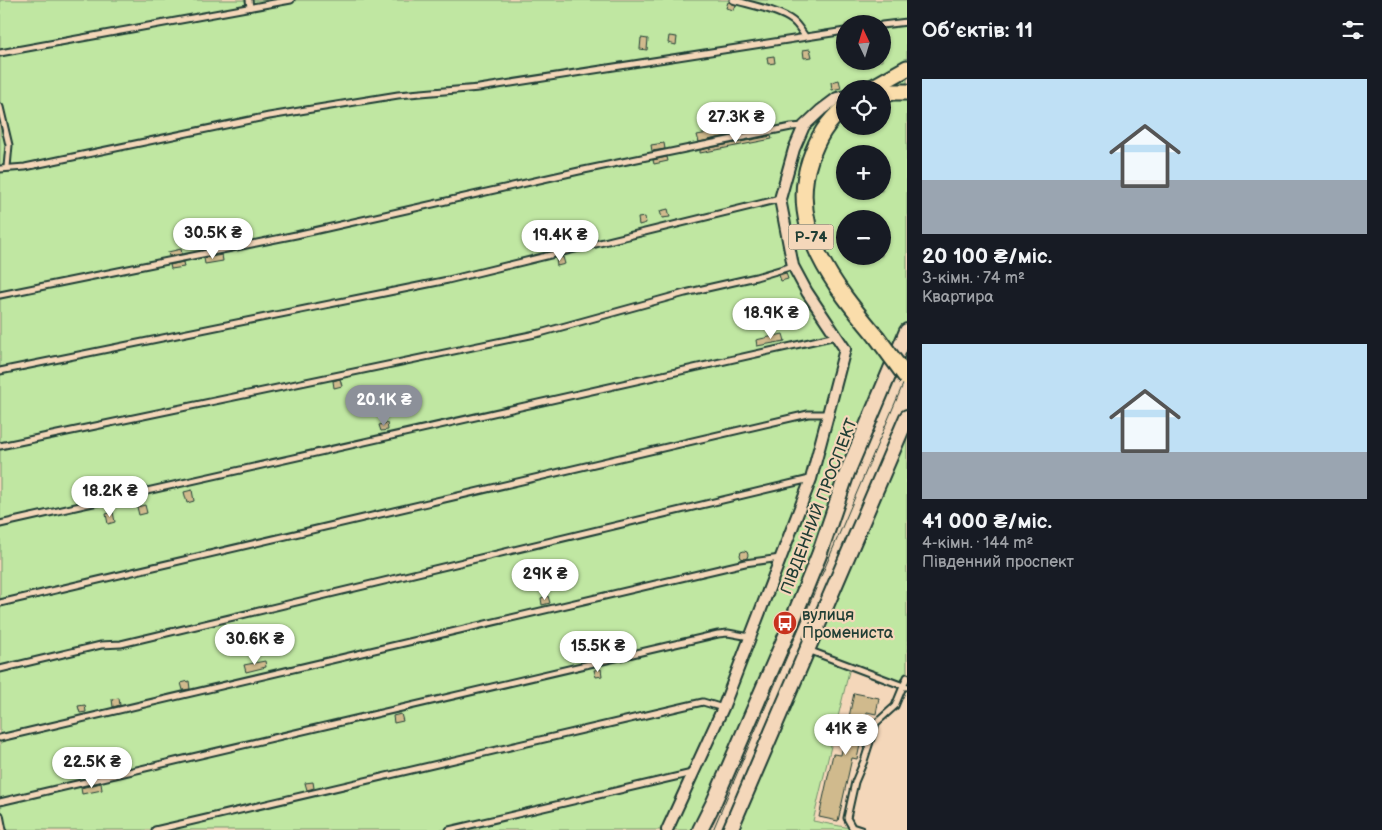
<!DOCTYPE html>
<html lang="uk">
<head>
<meta charset="utf-8">
<style>
	body { margin:0; font-family:"Balsamiq Sans",sans-serif; background:#242831; color:#f1f3f6; height:100vh; display:flex; flex-direction:column; font-size:19px; white-space:nowrap }
	* { box-sizing:border-box; margin:0 }
	p { font-size:16px; color:#9ea1a6 }
	.icon { flex:none; width:28px; height:28px; fill:none; stroke:currentColor; stroke-width:2; stroke-linecap:round; stroke-linejoin:round }
	.map { position:relative; flex:1; overflow:hidden }
	.details { display:flex; flex-direction:column; background:#171b24; width:475px }
	.details>* { flex:none }
	.needle { width:32px; rotate:356deg }
	.buttons { position:absolute; left:836px; top:15px; display:grid; gap:10px }
	.buttons a { display:grid; place-items:center; width:55px; height:55px; border-radius:50%; background:#171b24; box-shadow:0 1px 4px #0004; font-size:25px }
	.price { position:absolute; translate:-50% -42px; padding:0 11px; border-radius:18px; background:#fff; color:#222; font-size:16px; line-height:32px; filter:drop-shadow(0 1px 2px #0008) }
	.price::after { content:''; position:absolute; left:50%; top:30px; width:15px; height:11px; margin-left:-8px; background:inherit; clip-path:polygon(0 0,100% 0,50% 100%) }
	.price.selected { background:#8c9099; color:#fff }
	ul { padding:0; list-style:none }
	li { display:grid; align-content:center; gap:10px; height:265px; padding:0 15px }
	li span { display:grid; place-items:center; height:155px; border-radius:0px; color:#555 }
	li>.icon { margin-inline-start:auto }
	span .icon { width:90px; height:90px; fill:#fffc; stroke-width:1 }
	li b { font-size:21px }
	h2 { display:flex; justify-content:space-between; align-items:center; height:60px; padding:0 15px; font-size:21px }
	main { display:flex; flex:1; min-height:0 }
	.map>svg:first-child { display:block }
	.green { fill:#c0e7a2; stroke:#70926b; fill-rule:evenodd }
	.building { fill:#d0ba8d; stroke:#1f3d34 }
	.lines { fill:none; stroke-linecap:round; stroke-linejoin:round }
	.service-casing { stroke:#1f3d34; stroke-width:9 }
	.minor-casing { stroke:#1f3d34; stroke-width:14 }
	.secondary-casing { stroke:#1f3d34; stroke-width:18 }
	.primary-casing { stroke:#1f3d34; stroke-width:19 }
	.service { stroke:#f4d7ba; stroke-width:5 }
	.minor { stroke:#f4d7ba; stroke-width:10 }
	.secondary { stroke:#f4d7ba; stroke-width:14 }
	.primary { stroke:#faddab; stroke-width:15 }
	.tram { stroke:#1f3d34; stroke-width:1 }
	.primary-bridge-casing { stroke:#1f3d34; stroke-width:19; stroke-linecap:butt }
	.primary-bridge { stroke:#faddab; stroke-width:15 }
	.labels { text-anchor:middle; stroke-width:4.5; stroke-linejoin:round; paint-order:stroke }
	.shield { fill:#f4d7ba; stroke:#5f6b5c; stroke-width:1 }
	.shield-label { font-size:15px; font-weight:bold; fill:#1f3d34 }
	.street-label { font-size:16px; fill:#1f3d34; stroke:#f4d7ba }
	.poi-label { font-size:16px; fill:#1f3d34; stroke:#f4d7ba; text-anchor:start }
</style>
</head>
<body>
<main>
<div class="map">
<svg width="907" height="830" viewBox="0 0 907 830">
	<rect width="100%" height="100%" fill="#f4d7ba"/>
	<filter id="ink" filterUnits="userSpaceOnUse"><feTurbulence type="fractalNoise" baseFrequency=".02" numOctaves="2"/><feDisplacementMap in="SourceGraphic" scale="10" xChannelSelector="R" yChannelSelector="G"/><feConvolveMatrix kernelMatrix="1 2 1 2 8 2 1 2 1" color-interpolation-filters="sRGB"/></filter>
	<g filter="url(#ink)">
		<g class="green">
			<path d="M0 0H907V331L700 830H0ZM845 24H882V61H845ZM845 89H882V126H845ZM845 154H882V191H845ZM845 219H882V256H845Z"/>
			<polygon points="907,419 907,677 905,686 850,667 813,821 861,830 730,830"/>
		</g>
		<g class="building">
			<polygon points="728,2 736,5 734,10 726,8"/>
			<polygon points="669,36 677,37 676,45 668,43"/>
			<polygon points="641,38 648,39 647,50 640,49"/>
			<polygon points="810,49 812,57 804,58 803,50"/>
			<polygon points="774,56 775,63 768,64 767,57"/>
			<polygon points="839,80 841,88 832,90 831,82"/>
			<polygon points="768,120 769,127 699,142 697,135 732,129 731,127"/>
			<polygon points="771,136 772,139 700,153 700,150"/>
			<polygon points="664,143 665,149 652,151 651,145"/>
			<polygon points="667,157 668,161 654,164 653,160"/>
			<polygon points="668,209 670,217 662,218 660,211"/>
			<polygon points="645,217 646,223 639,225 638,218"/>
			<polygon points="219,242 220,246 202,250 202,244"/>
			<polygon points="181,249 182,254 169,256 168,252"/>
			<polygon points="222,255 223,261 205,264 204,258"/>
			<polygon points="563,257 565,264 557,266 556,259"/>
			<polygon points="183,262 184,267 171,269 170,265"/>
			<polygon points="786,273 788,279 781,281 779,275"/>
			<polygon points="783,334 785,341 757,346 756,340"/>
			<polygon points="340,379 342,386 334,388 333,381"/>
			<polygon points="387,423 388,430 381,431 379,425"/>
			<polygon points="192,490 194,501 187,503 184,492"/>
			<polygon points="145,505 147,513 139,515 137,507"/>
			<polygon points="113,512 115,522 108,524 106,514"/>
			<circle cx="744" cy="555" r="4"/>
			<polygon points="548,596 550,603 542,605 541,598"/>
			<polygon points="265,661 266,667 246,672 244,665"/>
			<polygon points="601,669 602,676 596,677 594,670"/>
			<polygon points="189,681 190,689 183,690 181,683"/>
			<polygon points="854,693 879,698 876,714 867,712 857,759 852,758 838,821 819,817 833,754 841,755"/>
			<polygon points="119,698 120,705 113,707 112,699"/>
			<polygon points="85,705 86,712 80,713 78,706"/>
			<polygon points="401,714 403,721 394,723 393,716"/>
			<polygon points="313,782 314,788 307,790 305,783"/>
			<polygon points="101,783 102,790 82,794 81,788"/>
		</g>
		<g class="lines">
			<g class="service-casing">
				<g id="service">
					<polyline points="249,0 250,7"/>
					<path d="M733 0C750 5 779 10 793 21 798 25 801 31 805 36"/>
					<polyline points="882,25 907,22"/>
					<polyline points="0,53 291,0"/>
					<polyline points="0,107 9,145 7,167"/>
					<polyline points="0,169 25,167 269,116 398,95 479,88 845,31"/>
					<polyline points="0,295 296,235 579,171 791,127 804,126"/>
					<polyline points="0,371 448,280 780,199"/>
					<polyline points="0,446 540,333 685,293 756,277 793,266"/>
					<polyline points="0,524 836,336"/>
					<polyline points="0,603 808,414 828,414 828,415"/>
					<polyline points="808,650 906,687"/>
					<polyline points="0,669 101,645 121,644 810,479"/>
					<polyline points="0,738 745,563 780,558"/>
					<polyline points="0,802 718,634 728,633 750,637"/>
					<polyline points="0,815 3,830"/>
					<polyline points="155,830 694,704 703,702 723,708"/>
					<polyline points="449,830 692,773"/>
					<polyline points="861,830 852,827 847,818 855,782 864,761 876,723 895,706 907,677"/>
				</g>
			</g>
			<g class="minor-casing">
				<g id="minor">
					<polyline points="828,414 845,349 807,292 793,266 780,199 794,149 804,126 821,110 837,98 845,96"/>
					<polyline points="667,830 723,708 811,479 828,415"/>
				</g>
			</g>
			<g class="secondary-casing">
				<g id="secondary">
					<polyline points="700,830 714,802 791,624 819,555 847,473 907,331"/>
					<polyline points="730,830 907,417"/>
				</g>
			</g>
			<g class="primary-casing">
				<g id="primary">
					<polyline points="870,89 907,68"/>
					<polyline points="882,95 893,92 907,92"/>
					<path d="M845 107C826 123 818 137 810 160 787 228 835 287 876 336"/>
				</g>
			</g>
			<use href="#service" class="service"/>
			<use href="#minor" class="minor"/>
			<use href="#secondary" class="secondary"/>
			<use href="#primary" class="primary"/>
			<polyline class="tram" points="713,830 907,375"/>
			<g class="primary-bridge-casing">
				<polyline id="primary-bridge" points="876,336 907,378"/>
			</g>
			<use href="#primary-bridge" class="primary-bridge"/>
		</g>
	</g>
	<defs>
		<g id="bus-disc" transform="scale(1.25)"><circle r="9.5" fill="#c8321e" stroke="#f4d7ba"/><path d="M-5-6H5V4H4V6H2V4H-2V6H-4V4H-5ZM-3.5-4V0h7V-4ZM-3.5 1.2v1.5H-2V1.2ZM2 1.2v1.5H3.5V1.2Z" fill="#fff"/></g>
	</defs>
	<g fill-rule="evenodd">
		<use href="#bus-disc" x="785" y="623"/>
	</g>
	<g class="labels">
		<rect class="shield" x="788.5" y="224.5" width="45" height="25" rx="4"/>
		<g class="shield-label">
			<text x="811" y="242">Р-74</text>
		</g>
		<g class="street-label">
			<text transform="translate(818 506) rotate(-69)" y="6">ПІВДЕННИЙ ПРОСПЕКТ</text>
		</g>
		<g class="poi-label">
			<text x="802" y="620">вулиця<tspan x="802" dy="18">Промениста</tspan></text>
		</g>
	</g>
</svg>
<div class="buttons">
<a><svg class="needle" viewBox="-14 -14 28 28"><path d="M0-13l5 13h-10z" fill="#e53935"/><path d="M0 13l5-13h-10z" fill="#9ea1a6"/></svg></a>
<a><svg class="icon" aria-label="locate" viewBox="0 0 24 24"><circle cx="12" cy="12" r="6"/><path d="M12 2v4M12 18v4M2 12h4M18 12h4"/></svg></a>
<a>+</a>
<a>−</a>
</div>
<b class="price" style="left:736px;top:144px">27.3K ₴</b>
<b class="price" style="left:213px;top:260px">30.5K ₴</b>
<b class="price" style="left:560px;top:262px">19.4K ₴</b>
<b class="price" style="left:771px;top:340px">18.9K ₴</b>
<b class="price selected" style="left:384px;top:427px">20.1K ₴</b>
<b class="price" style="left:110px;top:518px">18.2K ₴</b>
<b class="price" style="left:545px;top:601px">29K ₴</b>
<b class="price" style="left:255px;top:666px">30.6K ₴</b>
<b class="price" style="left:598px;top:673px">15.5K ₴</b>
<b class="price" style="left:846px;top:756px">41K ₴</b>
<b class="price" style="left:92px;top:789px">22.5K ₴</b>
</div>
<section class="details">
<h2>Об’єктів: 11<svg class="icon" aria-label="filters" viewBox="0 0 24 24"><path d="M4 7h16M4 17h16"/><circle cx="9" cy="7" r="2"/><circle cx="15" cy="17" r="2"/></svg></h2>
<ul>
<li><span style="background:linear-gradient(#bfe0f5 65%,#9aa5b1 0)"><svg class="icon" aria-label="home" viewBox="0 0 24 24"><path d="M3 11l9-7 9 7M6 9v11h12V9"/></svg></span><div><b>20 100 ₴/міс.</b><p>3-кімн. · 74 m²</p><p>Квартира</p></div></li>
<li><span style="background:linear-gradient(#bfe0f5 70%,#9aa5b1 0)"><svg class="icon" aria-label="home" viewBox="0 0 24 24"><path d="M3 11l9-7 9 7M6 9v11h12V9"/></svg></span><div><b>41 000 ₴/міс.</b><p>4-кімн. · 144 m²</p><p>Південний проспект</p></div></li>
</ul>
</section>
</main>
</body>
</html>
